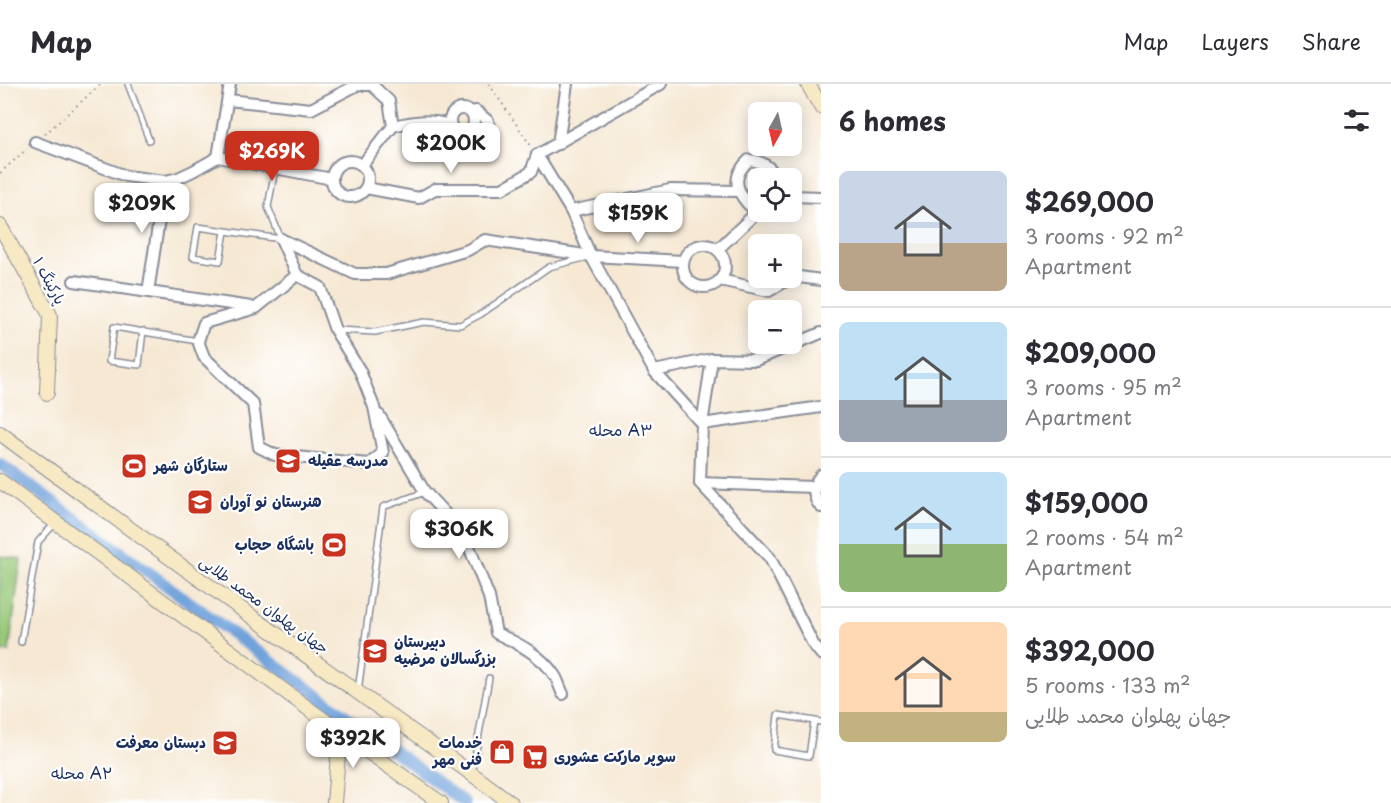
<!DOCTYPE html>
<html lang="en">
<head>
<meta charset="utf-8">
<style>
	body { margin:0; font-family:"Playpen Sans","Playpen Sans Arabic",sans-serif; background:#f7f7f7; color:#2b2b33; height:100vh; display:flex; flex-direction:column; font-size:22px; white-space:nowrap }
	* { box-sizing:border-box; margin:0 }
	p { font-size:20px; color:#7c7c81 }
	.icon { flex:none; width:33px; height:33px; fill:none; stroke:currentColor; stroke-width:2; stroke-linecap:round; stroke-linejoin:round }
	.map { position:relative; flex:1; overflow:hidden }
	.sheet { display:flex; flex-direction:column; background:#fff; width:570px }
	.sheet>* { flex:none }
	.needle { width:39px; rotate:188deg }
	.tools { position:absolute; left:748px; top:18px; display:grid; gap:12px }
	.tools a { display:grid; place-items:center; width:54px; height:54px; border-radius:9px; background:#fff; box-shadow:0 3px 15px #0003; font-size:30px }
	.price { position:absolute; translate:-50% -51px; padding:0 14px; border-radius:12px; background:#fff; color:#222; font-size:20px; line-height:39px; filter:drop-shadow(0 2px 3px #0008) }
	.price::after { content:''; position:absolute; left:50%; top:36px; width:18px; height:14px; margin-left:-9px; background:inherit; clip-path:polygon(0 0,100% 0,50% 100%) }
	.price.current { background:#c8321e; color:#fff }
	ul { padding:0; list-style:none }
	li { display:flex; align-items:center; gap:18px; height:150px; padding:0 18px }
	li+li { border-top:2px solid #e1e1e2 }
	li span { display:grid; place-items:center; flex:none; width:168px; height:120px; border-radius:9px; color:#555 }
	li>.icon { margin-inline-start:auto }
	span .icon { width:72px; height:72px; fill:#fffc; stroke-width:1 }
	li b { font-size:26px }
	h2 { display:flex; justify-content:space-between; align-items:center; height:72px; padding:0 18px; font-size:26px }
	header { display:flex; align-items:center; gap:36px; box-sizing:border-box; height:84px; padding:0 30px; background:#fff; border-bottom:2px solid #e1e1e2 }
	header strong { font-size:28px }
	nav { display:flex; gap:33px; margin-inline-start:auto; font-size:21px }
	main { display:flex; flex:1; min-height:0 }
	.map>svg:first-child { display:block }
	.green { fill:#98c978; stroke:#5a7c6b; stroke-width:1.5 }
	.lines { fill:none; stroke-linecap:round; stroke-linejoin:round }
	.canal { stroke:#70a2db; stroke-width:12 }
	.lane-casing { stroke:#888c98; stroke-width:8 }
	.street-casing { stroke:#888c98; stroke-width:14 }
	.secondary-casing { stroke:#888c98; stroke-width:16 }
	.path { stroke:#888c98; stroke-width:2; stroke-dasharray:1.5 4.5; stroke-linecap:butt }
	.lane { stroke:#fff; stroke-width:5 }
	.street { stroke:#fff; stroke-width:10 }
	.secondary { stroke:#f6e9c3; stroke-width:14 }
	.labels { text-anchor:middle; stroke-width:4.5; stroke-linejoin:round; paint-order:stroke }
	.street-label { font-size:15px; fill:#1b2f5e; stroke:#fff }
	.poi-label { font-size:15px; font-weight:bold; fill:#1b2f5e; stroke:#fff; text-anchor:start }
	.neighbourhood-label { font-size:16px; fill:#1b2f5e; stroke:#fff }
</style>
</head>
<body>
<header>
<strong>Map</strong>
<nav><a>Map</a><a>Layers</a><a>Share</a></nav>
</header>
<main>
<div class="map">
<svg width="821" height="719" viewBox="0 0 821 719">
	<rect width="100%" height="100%" fill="#fff"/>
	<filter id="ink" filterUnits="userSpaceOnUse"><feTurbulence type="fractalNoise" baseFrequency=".0167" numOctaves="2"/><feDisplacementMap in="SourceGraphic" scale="12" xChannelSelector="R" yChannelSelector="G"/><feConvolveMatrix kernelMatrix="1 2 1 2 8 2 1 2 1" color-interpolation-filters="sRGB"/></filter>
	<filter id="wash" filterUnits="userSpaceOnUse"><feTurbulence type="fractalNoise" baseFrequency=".008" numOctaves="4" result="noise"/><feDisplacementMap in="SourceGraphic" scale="24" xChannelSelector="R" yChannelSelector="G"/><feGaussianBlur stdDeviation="1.35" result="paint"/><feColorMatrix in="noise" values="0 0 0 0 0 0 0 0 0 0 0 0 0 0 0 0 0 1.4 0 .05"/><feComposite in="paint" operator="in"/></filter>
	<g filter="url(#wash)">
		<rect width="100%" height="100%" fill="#f6e8d3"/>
		<polygon class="green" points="0,472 21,475 9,568 0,567"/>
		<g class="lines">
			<polyline class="canal" points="0,380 465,719"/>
		</g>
	</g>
	<g filter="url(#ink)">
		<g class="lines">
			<g class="lane-casing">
				<g id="lane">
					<polyline points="128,0 149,56"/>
					<polyline points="225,147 220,177 193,173 198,143 281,155 268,123 275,85"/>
					<polyline points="337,246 375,248 424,238 460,241 481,230 549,183 584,174"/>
					<polyline points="143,247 139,281 109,277 114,243 198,257"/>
					<polyline points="21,558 38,458 55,439"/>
					<polyline points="358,607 383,423 425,408"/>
					<polyline points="814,637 809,672 774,666 778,631 821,638"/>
					<polyline points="472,689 489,594"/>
				</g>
			</g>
			<g class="street-casing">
				<g id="street">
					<polyline points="228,16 311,25 357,1 372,1 389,17 393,42 362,81"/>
					<circle cx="462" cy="37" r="12"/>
					<polyline points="470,28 476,27 488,37 493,58"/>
					<path d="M393 42C414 37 428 35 450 41"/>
					<polyline points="35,58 126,92 165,97 178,94 193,87 218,73 332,95"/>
					<polyline points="558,60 567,0"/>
					<polyline points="537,71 571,127 591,172 654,287 702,340 700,399 770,474 813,560 821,570"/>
					<polyline points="537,71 661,0"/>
					<polyline points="218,73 230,0"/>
					<circle cx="350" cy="95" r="18"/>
					<polyline points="366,104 419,114 435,105 502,105 531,88 537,71"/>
					<polyline points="792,112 821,113"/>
					<polyline points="571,127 670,106 739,107"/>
					<path d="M759 127C752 125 748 121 744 115 733 100 736 88 749 76 762 77 771 83 777 94"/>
					<polyline points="281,155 297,191 320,203 335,246 360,287 374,323 383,369 369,380 275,371 259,363 253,320 204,273 198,257 204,239 256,224 297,191"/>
					<polyline points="281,155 355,190 386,190 468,166 485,156 591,172 683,177"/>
					<circle cx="704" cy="182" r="21"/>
					<polyline points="718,165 758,127"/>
					<polyline points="792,192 821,196"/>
					<polyline points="720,196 769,207 790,194"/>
					<polyline points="74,197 251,223"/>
					<polyline points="148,208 165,97"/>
					<polyline points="712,275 702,340 821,323"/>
					<polyline points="654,287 712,275 756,276 821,249"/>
					<path d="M379 331 425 408 451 436 468 460 489 513 496 549C517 559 542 571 555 592 558 597 560 604 563 610"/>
					<path d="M821 391C812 402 812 413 821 423"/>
					<polyline points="700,399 814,403"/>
				</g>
			</g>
			<g class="secondary-casing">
				<g id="secondary">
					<polyline points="808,0 821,23"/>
					<polyline points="0,142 50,231 47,309"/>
					<path d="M0 349C117 437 237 522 356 607 408 645 460 680 511 719"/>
					<polyline points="0,397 340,648 441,719"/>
					<polyline points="334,719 340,648"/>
				</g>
			</g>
			<g class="path">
				<polyline points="489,0 531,62"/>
				<polyline points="45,50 101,0"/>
				<polyline points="0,89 27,65"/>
			</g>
			<use href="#lane" class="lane"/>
			<use href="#street" class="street"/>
			<use href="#secondary" class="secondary"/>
		</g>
	</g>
	<defs>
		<g id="school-square" transform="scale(1.35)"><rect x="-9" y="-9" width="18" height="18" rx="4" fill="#c8321e" stroke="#fff"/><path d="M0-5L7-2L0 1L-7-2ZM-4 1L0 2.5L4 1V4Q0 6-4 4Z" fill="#fff"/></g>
		<g id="stadium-square" transform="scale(1.35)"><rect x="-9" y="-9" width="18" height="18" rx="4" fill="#c8321e" stroke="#fff"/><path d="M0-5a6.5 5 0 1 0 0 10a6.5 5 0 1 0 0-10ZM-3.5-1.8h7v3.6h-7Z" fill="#fff"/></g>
		<g id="shop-square" transform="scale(1.35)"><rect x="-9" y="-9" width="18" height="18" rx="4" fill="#c8321e" stroke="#fff"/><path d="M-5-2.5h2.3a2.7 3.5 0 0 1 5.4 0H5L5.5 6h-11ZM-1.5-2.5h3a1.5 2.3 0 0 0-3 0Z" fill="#fff"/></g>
		<g id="supermarket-square" transform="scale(1.35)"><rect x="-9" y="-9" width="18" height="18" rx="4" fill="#c8321e" stroke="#fff"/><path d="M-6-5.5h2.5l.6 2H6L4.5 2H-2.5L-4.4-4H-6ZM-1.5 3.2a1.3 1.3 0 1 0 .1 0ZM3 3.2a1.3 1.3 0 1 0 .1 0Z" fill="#fff"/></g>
	</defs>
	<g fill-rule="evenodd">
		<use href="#school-square" x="288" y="377"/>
		<use href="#stadium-square" x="134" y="382"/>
		<use href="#school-square" x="200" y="418"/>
		<use href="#stadium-square" x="334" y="461"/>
		<use href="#school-square" x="375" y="567"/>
		<use href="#school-square" x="225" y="659"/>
		<use href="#shop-square" x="502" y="668"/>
		<use href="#supermarket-square" x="535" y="673"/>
	</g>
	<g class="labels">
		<g class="street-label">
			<text transform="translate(49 197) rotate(62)" y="5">پارکینگ ۱</text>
			<text transform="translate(264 521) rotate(36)" y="5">جهان پهلوان محمد طلایی</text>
		</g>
		<g class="poi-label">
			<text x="308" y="382">مدرسه عقیله</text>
			<text x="154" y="387">ستارگان شهر</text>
			<text x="220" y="423">هنرستان نو آوران</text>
			<text x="314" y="466" text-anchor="end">باشگاه حجاب</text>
			<text x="394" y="563">دبیرستان<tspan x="394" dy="17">بزرگسالان مرضیه</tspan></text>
			<text x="206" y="664" text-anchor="end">دبستان معرفت</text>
			<text x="482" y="664" text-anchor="end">خدمات<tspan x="482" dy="17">فنی مهر</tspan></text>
			<text x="554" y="678">سوپر مارکت عشوری</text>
		</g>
		<g class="neighbourhood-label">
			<text x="621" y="352">محله A۳</text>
			<text x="82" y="695">محله A۲</text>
		</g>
	</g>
</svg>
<div class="tools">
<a><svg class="needle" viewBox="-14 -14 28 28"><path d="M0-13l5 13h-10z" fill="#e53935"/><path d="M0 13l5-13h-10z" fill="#7c7c81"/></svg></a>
<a><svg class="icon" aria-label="locate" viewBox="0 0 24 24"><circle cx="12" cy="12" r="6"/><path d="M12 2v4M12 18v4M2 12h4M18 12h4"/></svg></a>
<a>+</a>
<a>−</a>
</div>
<b class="price" style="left:451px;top:90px">$200K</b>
<b class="price current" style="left:272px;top:98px">$269K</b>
<b class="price" style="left:142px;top:150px">$209K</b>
<b class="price" style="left:638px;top:160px">$159K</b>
<b class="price" style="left:459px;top:476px">$306K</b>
<b class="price" style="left:353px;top:685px">$392K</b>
</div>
<section class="sheet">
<h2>6 homes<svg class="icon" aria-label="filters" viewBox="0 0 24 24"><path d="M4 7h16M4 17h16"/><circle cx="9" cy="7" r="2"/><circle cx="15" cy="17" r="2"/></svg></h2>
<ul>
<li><span style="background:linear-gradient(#c9d6e8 60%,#b9a48a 0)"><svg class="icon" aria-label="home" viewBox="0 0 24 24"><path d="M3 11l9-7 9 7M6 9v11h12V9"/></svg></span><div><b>$269,000</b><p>3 rooms · 92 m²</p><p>Apartment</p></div></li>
<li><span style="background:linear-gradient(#bfe0f5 65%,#9aa5b1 0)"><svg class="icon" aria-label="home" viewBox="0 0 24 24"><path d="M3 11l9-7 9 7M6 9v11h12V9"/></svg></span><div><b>$209,000</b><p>3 rooms · 95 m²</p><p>Apartment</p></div></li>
<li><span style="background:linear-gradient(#bfe0f5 60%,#8fb573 0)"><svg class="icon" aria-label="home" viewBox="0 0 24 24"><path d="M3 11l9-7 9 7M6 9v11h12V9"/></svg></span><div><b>$159,000</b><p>2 rooms · 54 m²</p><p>Apartment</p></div></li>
<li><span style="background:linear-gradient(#ffd9b3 75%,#c2b280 0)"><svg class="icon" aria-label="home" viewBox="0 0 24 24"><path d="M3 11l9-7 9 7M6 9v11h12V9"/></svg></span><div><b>$392,000</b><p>5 rooms · 133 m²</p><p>جهان پهلوان محمد طلایی</p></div></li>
</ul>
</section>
</main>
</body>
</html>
